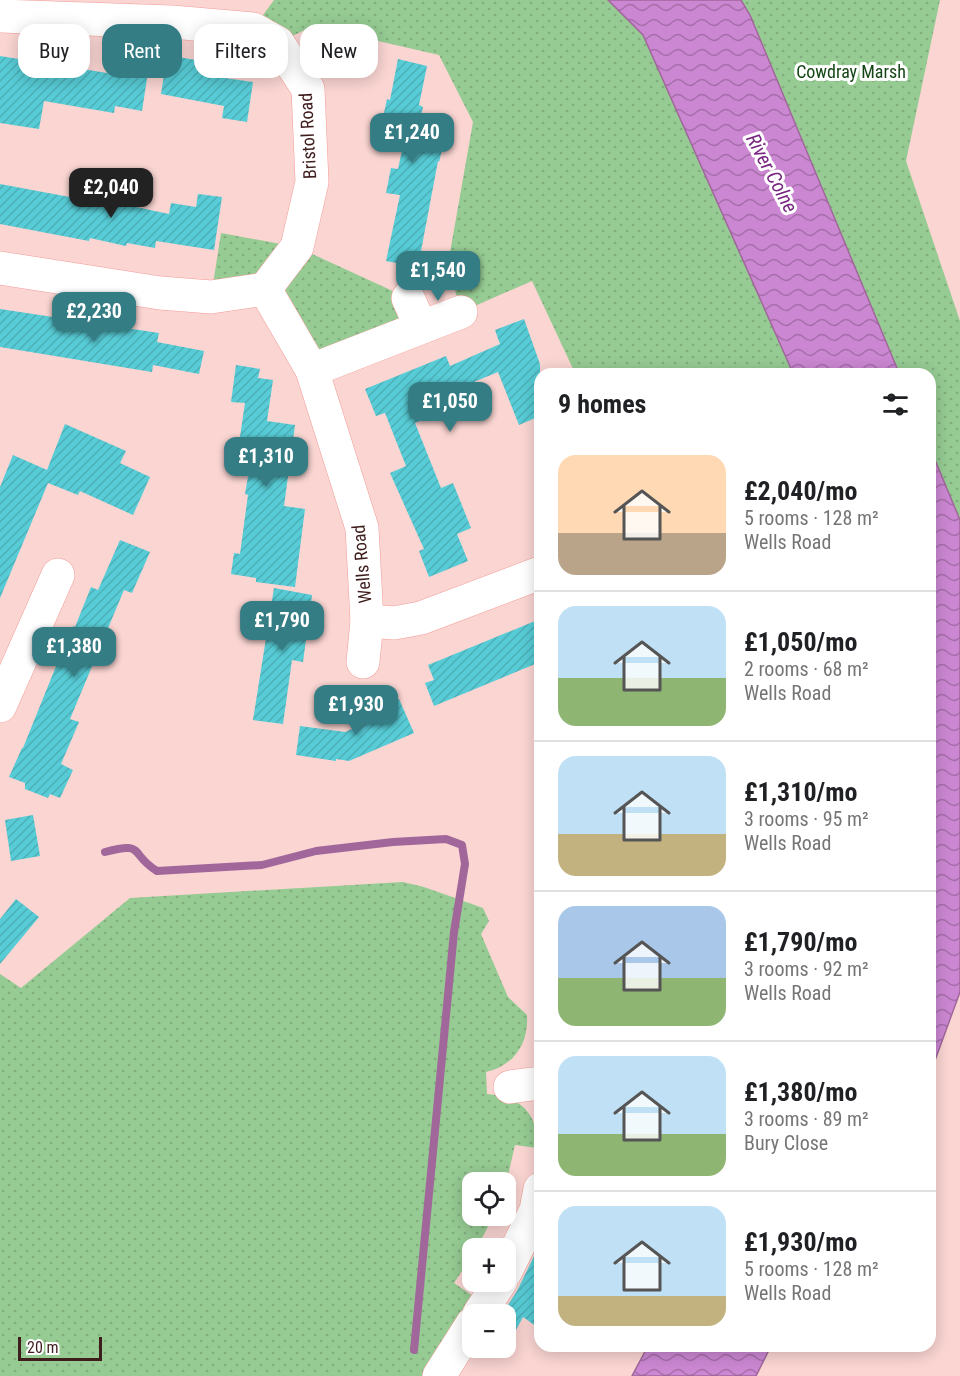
<!DOCTYPE html>
<html lang="en">
<head>
<meta charset="utf-8">
<style>
	body { margin:0; font-family:"Roboto Condensed",sans-serif; background:#f6f6f6; color:#202124; height:100vh; display:flex; flex-direction:column; font-size:22px; white-space:nowrap }
	* { box-sizing:border-box; margin:0 }
	p { font-size:20px; color:#757577 }
	.icon { flex:none; width:33px; height:33px; fill:none; stroke:currentColor; stroke-width:2; stroke-linecap:round; stroke-linejoin:round }
	.map { position:relative; flex:1; overflow:hidden }
	.drawer { position:absolute; left:534px; top:368px; width:402px; height:984px; display:flex; flex-direction:column; background:#fff; border-radius:18px; box-shadow:0 3px 15px #0003 }
	.drawer>* { flex:none }
	.banner { position:absolute; left:18px; top:24px; width:426px; height:54px; display:flex; gap:12px }
	.fabs { position:absolute; left:462px; top:1172px; display:grid; gap:12px }
	.fabs a { display:grid; place-items:center; width:54px; height:54px; border-radius:12px; background:#fff; box-shadow:0 3px 15px #0003; font-size:30px }
	.scale { position:absolute; left:18px; bottom:15px; width:84px; box-sizing:border-box; padding-left:6px; border:3px solid #3e1d1c; border-top:0; font-size:16px; line-height:21px; white-space:nowrap; color:#3e1d1c; -webkit-text-stroke:4px #fff; paint-order:stroke }
	.price { position:absolute; translate:-50% -51px; padding:0 14px; border-radius:12px; background:#357d84; color:#fff; font-size:20px; line-height:39px; filter:drop-shadow(0 2px 3px #0008) }
	.price::after { content:''; position:absolute; left:50%; top:36px; width:18px; height:14px; margin-left:-9px; background:inherit; clip-path:polygon(0 0,100% 0,50% 100%) }
	.price.selected { background:#222; color:#fff }
	ul { padding:0; list-style:none }
	li { display:flex; align-items:center; gap:18px; height:150px; padding:0 24px }
	li+li { border-top:2px solid #e0e0e0 }
	li span { display:grid; place-items:center; flex:none; width:168px; height:120px; border-radius:18px; color:#555 }
	li>.icon { margin-inline-start:auto }
	span .icon { width:72px; height:72px; fill:#fffc; stroke-width:1 }
	li b { font-size:26px }
	h2 { display:flex; justify-content:space-between; align-items:center; height:72px; padding:0 24px; font-size:26px }
	.chip { padding:0 21px; border-radius:18px; background:#fff; box-shadow:0 3px 15px #0003; font-size:21px; line-height:54px }
	.chip.selected { background:#357d84; color:#fff }
	.map>svg:first-child { display:block }
	.grass { fill:url(#grass-dots) }
	.water { fill:url(#water-waves); stroke:#a1679b; stroke-width:1.5 }
	.lines { fill:none; stroke-linecap:round; stroke-linejoin:round }
	.stream { stroke:#a1679b; stroke-width:8 }
	.building { fill:url(#building-hatch) }
	.minor-casing { stroke:#f39c97; stroke-width:34 }
	.minor { stroke:#fff; stroke-width:33 }
	.labels { text-anchor:middle; stroke-width:6; stroke-linejoin:round; paint-order:stroke }
	.park-label { font-size:18px; fill:#154716; stroke:#fff }
	.street-label { font-size:18px; fill:#3e1d1c; stroke:#fff }
	.water-label { font-size:20px; font-style:italic; fill:#782781; stroke:#fff }
</style>
</head>
<body>
<div class="map">
<svg width="960" height="1376" viewBox="0 0 960 1376">
	<defs>
		<pattern id="grass-dots" width="8" height="8" patternUnits="userSpaceOnUse" patternTransform="scale(1.5)"><rect width="8" height="8" fill="#96cb93"/><path d="M2 2h.1M6 6h.1" fill="none" stroke="#82ae7e" stroke-width="1.8" stroke-linecap="round"/></pattern>
		<pattern id="water-waves" width="16" height="10" patternUnits="userSpaceOnUse" patternTransform="scale(1.5)"><rect width="16" height="10" fill="#cb87d2"/><path d="M0 5q4-4 8 0t8 0" fill="none" stroke="#a66eaa"/></pattern>
		<pattern id="building-hatch" width="6" height="6" patternUnits="userSpaceOnUse" patternTransform="scale(1.5)"><rect width="6" height="6" fill="#57ccd6"/><path d="M-1 1l2-2M0 6l6-6M5 7l2-2" fill="none" stroke="#4dafb7"/></pattern>
	</defs>
	<rect width="100%" height="100%" fill="#fad5d2"/>
	<g class="grass">
		<polygon points="274,0 608,0 643,35 793,373 575,373 532,281 461,312 448,264 473,122 439,55 313,26 278,43 253,29"/>
		<polygon points="741,0 940,0 906,161 960,321 960,520 930,448 930,374 899,373 750,15"/>
		<polygon points="221,233 297,247 408,298 421,327 312,370 265,290 211,297"/>
		<path d="M403 882 424 887 483 908 489 921 481 934 508 997 527 1015C529 1043 514 1066 486 1072L487 1094C493 1095 501 1095 507 1097 531 1107 538 1124 537 1148L515 1145 506 1184V1182H472V1215H494L477 1248H472V1256L454 1283 473 1296 426 1376H0V974L21 988 130 898Z"/>
	</g>
	<g class="water">
		<polygon points="608,0 741,0 750,15 899,373 793,373 643,35"/>
		<polygon points="930,448 960,520 960,992 930,1074"/>
		<polygon points="648,1346 771,1346 756,1376 632,1376"/>
	</g>
	<g class="lines">
		<path class="stream" d="M105 852C146 841 129 854 157 871L262 865 316 851 393 842 446 839 462 845 465 864 454 932 414 1350"/>
	</g>
	<g class="building">
		<polygon points="167,55 213,63 211,76 253,82 247,122 222,118 224,106 161,94"/>
		<polygon points="0,56 120,75 122,68 148,72 142,111 115,106 114,113 44,101 39,129 0,123"/>
		<polygon points="398,59 427,66 419,105 423,107 419,124 447,131 439,162 438,161 418,267 386,261 400,195 386,193 391,168 398,169 407,127 382,122 387,99 390,100"/>
		<polygon points="0,184 107,204 108,201 169,214 171,203 196,207 198,194 222,197 214,250 156,241 155,248 127,243 126,246 90,238 89,241 0,224"/>
		<polygon points="0,309 159,333 157,342 204,351 199,374 153,365 152,372 0,347"/>
		<polygon points="524,319 540,364 540,416 519,425 498,372 430,400 436,414 415,423 441,488 453,483 471,528 457,534 468,561 429,577 419,551 424,549 390,473 406,466 385,413 376,416 365,389 446,356 450,366 500,344 495,330"/>
		<polygon points="236,365 260,369 258,378 273,380 267,421 295,425 284,506 305,509 295,587 256,582 256,578 231,574 234,553 240,554 248,495 245,494 251,459 237,457 245,403 231,402"/>
		<polygon points="65,424 126,451 120,463 150,477 133,515 80,491 78,495 48,483 0,598 0,487 13,455 47,470"/>
		<polygon points="120,540 150,552 132,593 124,590 70,719 79,722 61,764 73,770 60,798 50,794 48,798 25,789 25,783 9,777 22,748 23,748 67,639 73,626 75,627 91,587 98,590"/>
		<polygon points="274,588 312,595 303,662 292,660 283,724 253,720"/>
		<polygon points="540,619 540,662 434,706 425,683 434,680 428,665"/>
		<polygon points="399,699 414,733 349,761 336,759 336,761 296,755 300,726 345,732 374,720 370,711"/>
		<polygon points="33,815 40,856 11,861 5,820"/>
		<polygon points="16,899 39,917 0,964 0,919"/>
		<polygon points="540,1244 540,1329 523,1317 516,1330 506,1323 506,1314 502,1314 517,1291"/>
	</g>
	<g class="lines">
		<g class="minor-casing">
			<g id="minor">
				<polyline points="0,16 172,22 253,29 278,43 308,89 312,182 297,247 265,289"/>
				<polyline points="0,268 160,293 211,297 265,289 312,370 362,528 367,621 394,623 421,618 540,573"/>
				<polyline points="408,298 421,327"/>
				<polyline points="312,370 461,312"/>
				<polyline points="363,662 367,621"/>
				<polyline points="0,706 58,575"/>
				<polyline points="510,1087 540,1083"/>
				<polyline points="506,1271 536,1210 540,1189"/>
				<polyline points="479,1314 501,1281"/>
				<polyline points="439,1376 472,1324"/>
			</g>
		</g>
		<use href="#minor" class="minor"/>
	</g>
	<g class="labels">
		<g class="park-label">
			<text x="851" y="78">Cowdray Marsh</text>
		</g>
		<g class="street-label">
			<text transform="translate(308 136) rotate(-93)" y="6">Bristol Road</text>
			<text transform="translate(362 564) rotate(-95)" y="6">Wells Road</text>
		</g>
		<g class="water-label">
			<text transform="translate(772 173) rotate(62)" y="7">River Colne</text>
		</g>
	</g>
</svg>
<div class="fabs">
<a><svg class="icon" aria-label="locate" viewBox="0 0 24 24"><circle cx="12" cy="12" r="6"/><path d="M12 2v4M12 18v4M2 12h4M18 12h4"/></svg></a>
<a>+</a>
<a>−</a>
</div>
<div class="scale">20 m</div>
<b class="price" style="left:412px;top:164px">£1,240</b>
<b class="price selected" style="left:111px;top:219px">£2,040</b>
<b class="price" style="left:438px;top:302px">£1,540</b>
<b class="price" style="left:94px;top:343px">£2,230</b>
<b class="price" style="left:450px;top:433px">£1,050</b>
<b class="price" style="left:266px;top:488px">£1,310</b>
<b class="price" style="left:282px;top:652px">£1,790</b>
<b class="price" style="left:74px;top:678px">£1,380</b>
<b class="price" style="left:356px;top:736px">£1,930</b>
<div class="banner">
<a class="chip">Buy</a>
<a class="chip selected">Rent</a>
<a class="chip">Filters</a>
<a class="chip">New</a>
</div>
<section class="drawer">
<h2>9 homes<svg class="icon" aria-label="filters" viewBox="0 0 24 24"><path d="M4 7h16M4 17h16"/><circle cx="9" cy="7" r="2"/><circle cx="15" cy="17" r="2"/></svg></h2>
<ul>
<li><span style="background:linear-gradient(#ffd9b3 65%,#b9a48a 0)"><svg class="icon" aria-label="home" viewBox="0 0 24 24"><path d="M3 11l9-7 9 7M6 9v11h12V9"/></svg></span><div><b>£2,040/mo</b><p>5 rooms · 128 m²</p><p>Wells Road</p></div></li>
<li><span style="background:linear-gradient(#bfe0f5 60%,#8fb573 0)"><svg class="icon" aria-label="home" viewBox="0 0 24 24"><path d="M3 11l9-7 9 7M6 9v11h12V9"/></svg></span><div><b>£1,050/mo</b><p>2 rooms · 68 m²</p><p>Wells Road</p></div></li>
<li><span style="background:linear-gradient(#bfe0f5 65%,#c2b280 0)"><svg class="icon" aria-label="home" viewBox="0 0 24 24"><path d="M3 11l9-7 9 7M6 9v11h12V9"/></svg></span><div><b>£1,310/mo</b><p>3 rooms · 95 m²</p><p>Wells Road</p></div></li>
<li><span style="background:linear-gradient(#a9c7e8 60%,#8fb573 0)"><svg class="icon" aria-label="home" viewBox="0 0 24 24"><path d="M3 11l9-7 9 7M6 9v11h12V9"/></svg></span><div><b>£1,790/mo</b><p>3 rooms · 92 m²</p><p>Wells Road</p></div></li>
<li><span style="background:linear-gradient(#bfe0f5 65%,#8fb573 0)"><svg class="icon" aria-label="home" viewBox="0 0 24 24"><path d="M3 11l9-7 9 7M6 9v11h12V9"/></svg></span><div><b>£1,380/mo</b><p>3 rooms · 89 m²</p><p>Bury Close</p></div></li>
<li><span style="background:linear-gradient(#bfe0f5 75%,#c2b280 0)"><svg class="icon" aria-label="home" viewBox="0 0 24 24"><path d="M3 11l9-7 9 7M6 9v11h12V9"/></svg></span><div><b>£1,930/mo</b><p>5 rooms · 128 m²</p><p>Wells Road</p></div></li>
</ul>
</section>
</div>
</body>
</html>
